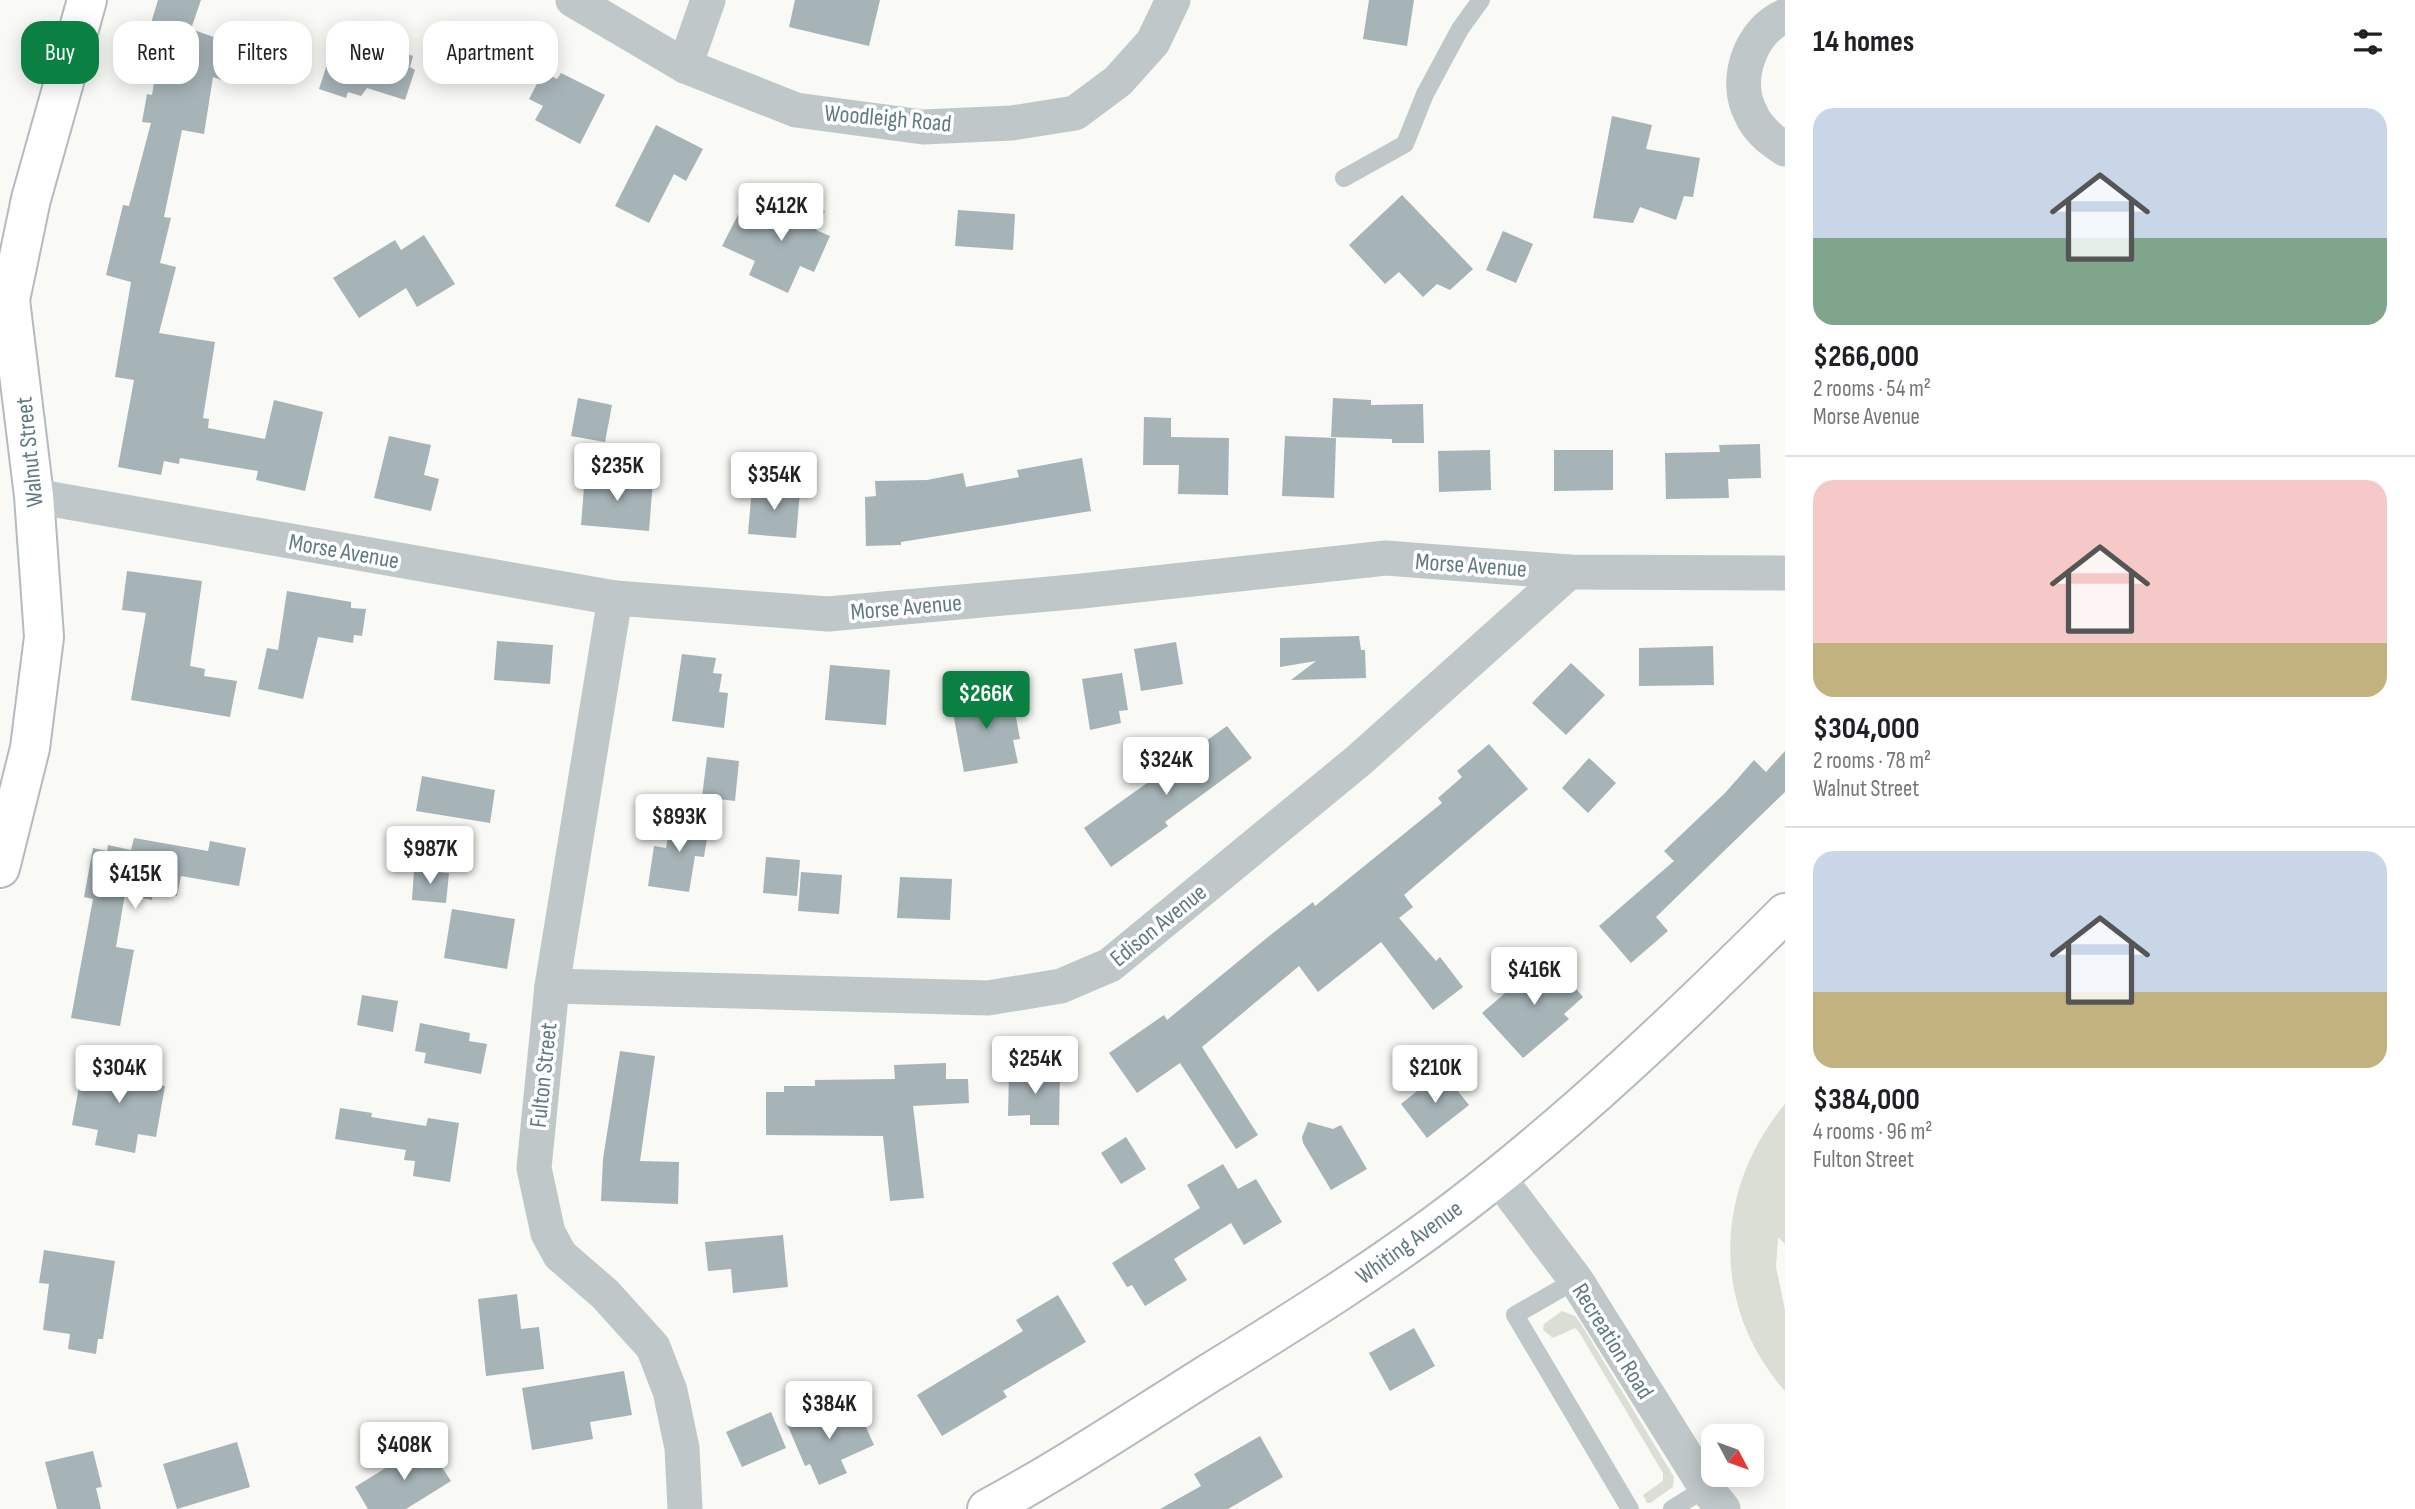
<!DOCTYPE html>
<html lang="en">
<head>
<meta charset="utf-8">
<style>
	body { margin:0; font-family:"Sofia Sans Condensed",sans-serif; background:#f6f6f6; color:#202124; height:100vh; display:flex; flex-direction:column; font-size:26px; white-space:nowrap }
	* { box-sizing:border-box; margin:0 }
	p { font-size:23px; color:#757577 }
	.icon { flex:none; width:38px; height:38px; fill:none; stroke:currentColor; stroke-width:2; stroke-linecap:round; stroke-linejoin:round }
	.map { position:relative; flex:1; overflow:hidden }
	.panel { display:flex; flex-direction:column; background:#fff; width:630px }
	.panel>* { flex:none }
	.guide { position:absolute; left:21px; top:21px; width:665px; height:63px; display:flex; gap:14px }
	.needle { width:46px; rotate:131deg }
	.controls { position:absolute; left:1701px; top:1424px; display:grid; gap:14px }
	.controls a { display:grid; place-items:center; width:63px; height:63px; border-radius:14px; background:#fff; box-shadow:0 4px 18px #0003; font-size:35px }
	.price { position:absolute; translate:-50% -60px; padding:0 16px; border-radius:7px; background:#fff; color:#222; font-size:23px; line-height:46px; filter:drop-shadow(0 2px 4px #0008) }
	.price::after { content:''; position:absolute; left:50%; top:42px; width:21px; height:16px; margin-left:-10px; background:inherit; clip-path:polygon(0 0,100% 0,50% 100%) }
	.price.current { background:#0b8043; color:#fff }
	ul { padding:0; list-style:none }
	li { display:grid; align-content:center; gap:14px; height:371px; padding:0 28px }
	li+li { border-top:2px solid #e0e0e0 }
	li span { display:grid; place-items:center; height:217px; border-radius:21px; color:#555 }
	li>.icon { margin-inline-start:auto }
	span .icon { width:126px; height:126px; fill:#fffc; stroke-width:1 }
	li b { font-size:30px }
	h2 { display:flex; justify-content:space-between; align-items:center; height:84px; padding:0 28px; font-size:30px }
	.chip { padding:0 24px; border-radius:21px; background:#fff; box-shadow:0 4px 18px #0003; font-size:24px; line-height:63px }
	.chip.current { background:#0b8043; color:#fff }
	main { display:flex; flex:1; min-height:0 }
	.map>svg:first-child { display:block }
	.green { fill:#daded5 }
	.building { fill:#a6b3b7 }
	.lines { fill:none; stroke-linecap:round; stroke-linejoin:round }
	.secondary-casing { stroke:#b2bbbe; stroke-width:42 }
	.lane { stroke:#bfc7c9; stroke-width:18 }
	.street { stroke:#bfc7c9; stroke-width:35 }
	.secondary { stroke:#fff; stroke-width:38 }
	.labels { text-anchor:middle; stroke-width:7; stroke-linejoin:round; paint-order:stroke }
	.street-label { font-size:24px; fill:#627a84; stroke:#fff }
</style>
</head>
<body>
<main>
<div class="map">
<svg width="1785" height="1509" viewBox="0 0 1785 1509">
	<rect width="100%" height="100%" fill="#f9f9f6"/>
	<g class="green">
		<path d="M1785 1104V1244L1778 1237 1776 1267 1785 1310V1391C1710 1306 1714 1189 1785 1104Z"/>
		<polygon points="1562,1311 1575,1316 1581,1324 1674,1477 1673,1487 1650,1503 1647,1503 1643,1495 1663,1481 1663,1473 1579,1332 1575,1328 1553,1338 1543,1330 1544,1324"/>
	</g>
	<g class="building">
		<polygon points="158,0 201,0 191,29 245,48 233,84 213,77 204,134 182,130 164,217 171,218 160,263 176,267 159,333 215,342 203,418 209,419 208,428 265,439 274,400 323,412 305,491 256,480 258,471 180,458 179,464 164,461 161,475 118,467 134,380 115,377 131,282 106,275 123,205 129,206 151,123 142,122 147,94 152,95 161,38 148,33"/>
		<polygon points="795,0 880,0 869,46 789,27"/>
		<polygon points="1369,0 1414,0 1407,46 1363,39"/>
		<polygon points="338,31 413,56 410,67 415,70 405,100 367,88 361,96 348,92 346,98 319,89"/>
		<polygon points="543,72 557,79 561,73 605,95 580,144 535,120 543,106 529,99"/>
		<polygon points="1612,116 1652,125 1646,149 1700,158 1693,197 1684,196 1676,220 1640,207 1633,223 1593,218"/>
		<polygon points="656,125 703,149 686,181 674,174 649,223 615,206"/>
		<polygon points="787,194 825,211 816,230 830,236 814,272 800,266 788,293 749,275 755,261 722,246 738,215 770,229"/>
		<polygon points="1402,195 1473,269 1450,290 1437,284 1423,297 1399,272 1385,284 1349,245"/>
		<polygon points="958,210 1015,214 1013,250 955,246"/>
		<polygon points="1503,231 1533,244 1516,283 1486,270"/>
		<polygon points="424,235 455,284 417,307 406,288 359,318 333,278 395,240 401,250"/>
		<polygon points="578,398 612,405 605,442 571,436"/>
		<polygon points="1333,398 1371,400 1371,405 1423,404 1424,443 1392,443 1392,439 1331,437"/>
		<polygon points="1144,417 1171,418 1171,437 1229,438 1228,495 1178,494 1179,465 1143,465"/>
		<polygon points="389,436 431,445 424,475 439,479 431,511 374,498"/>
		<polygon points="1285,436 1336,438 1334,498 1282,496"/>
		<polygon points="1760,444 1761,478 1728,479 1729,498 1666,499 1665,453 1720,452 1719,445"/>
		<polygon points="1490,450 1491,490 1439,492 1438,451"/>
		<polygon points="1554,450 1613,450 1613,490 1554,491"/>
		<polygon points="1082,458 1091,511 901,542 901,545 866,546 865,497 876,496 875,481 927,480 963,473 966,487 1019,477 1017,470"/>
		<polygon points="585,475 653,480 649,531 581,525"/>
		<polygon points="752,487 800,491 796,538 748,534"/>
		<polygon points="127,571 202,581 190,666 205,669 204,676 237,681 230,717 131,700 146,613 122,610"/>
		<polygon points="287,591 351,602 351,608 366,609 362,636 354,635 353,643 318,637 303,699 258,689 267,648 278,650"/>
		<polygon points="1359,636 1361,650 1365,650 1366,678 1291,680 1316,661 1280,667 1280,638"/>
		<polygon points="497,641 553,645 550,684 494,680"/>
		<polygon points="1176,642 1183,684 1141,691 1134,649"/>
		<polygon points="1713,646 1714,685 1639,686 1639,648"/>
		<polygon points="682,654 716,658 713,673 722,674 719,692 728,693 724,728 672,721"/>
		<polygon points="1571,663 1605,695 1566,735 1532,703"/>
		<polygon points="830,665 890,670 886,725 825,720"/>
		<polygon points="1122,673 1128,710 1119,711 1121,723 1090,730 1082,679"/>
		<polygon points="1011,691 1020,739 1013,740 1018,763 964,772 951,702"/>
		<polygon points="1227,726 1252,758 1165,822 1168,826 1111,867 1084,828"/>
		<polygon points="1489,744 1528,789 1404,895 1413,907 1399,918 1436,961 1440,957 1463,987 1433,1010 1381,942 1318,992 1299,966 1202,1047 1258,1135 1236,1149 1180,1063 1137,1093 1109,1053 1164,1015 1167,1020 1273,933 1313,902 1315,906 1442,803 1438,798 1462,777 1457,771"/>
		<polygon points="1785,751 1785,792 1656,917 1668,931 1631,963 1599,926 1674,861 1664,851 1725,793 1754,760 1766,772"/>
		<polygon points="707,757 739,761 735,801 702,797"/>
		<polygon points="1589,758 1616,783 1588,813 1562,788"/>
		<polygon points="422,776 495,790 490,823 416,811"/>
		<polygon points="672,814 710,820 704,857 695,856 689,892 648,886 654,846 666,848"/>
		<polygon points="134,838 208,851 210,841 246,848 239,886 181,876 177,896 153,891 152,900 125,894 116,947 134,950 120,1026 71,1018 93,899 84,897 93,848 107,851 108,845 131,850"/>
		<polygon points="766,857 800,860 797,896 763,893"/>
		<polygon points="414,870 449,873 446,903 412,900"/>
		<polygon points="801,872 842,875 839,914 798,911"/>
		<polygon points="900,877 952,879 950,920 897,918"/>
		<polygon points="452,909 515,919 507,969 444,958"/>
		<polygon points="1548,956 1583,997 1564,1014 1569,1019 1523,1058 1482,1013"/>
		<polygon points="362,995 398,1001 393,1032 357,1025"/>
		<polygon points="420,1023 470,1033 469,1041 487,1044 481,1074 424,1063 426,1053 415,1051"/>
		<polygon points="620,1051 655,1056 640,1161 679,1162 678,1204 601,1201 603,1159"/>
		<polygon points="109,1054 145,1060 141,1082 165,1086 156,1137 138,1134 135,1153 95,1145 98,1130 72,1125 81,1076 104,1079"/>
		<polygon points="946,1063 946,1079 968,1079 969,1103 913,1106 924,1198 890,1201 883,1136 766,1135 766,1092 784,1092 784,1086 815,1086 815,1080 895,1079 894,1065"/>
		<polygon points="1009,1071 1060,1071 1059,1125 1030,1125 1030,1115 1008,1116"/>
		<polygon points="1442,1071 1469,1105 1427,1138 1401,1104"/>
		<polygon points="340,1108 372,1113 371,1117 426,1126 428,1118 459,1123 450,1182 413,1176 415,1161 404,1160 406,1150 335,1139"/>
		<polygon points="1308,1122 1333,1129 1341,1125 1367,1169 1331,1190 1303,1143 1302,1137"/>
		<polygon points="1126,1137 1146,1169 1121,1184 1101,1153"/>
		<polygon points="1223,1164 1238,1189 1256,1179 1282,1222 1244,1245 1231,1223 1174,1259 1187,1280 1145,1306 1132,1285 1127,1287 1112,1263 1200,1208 1187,1185"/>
		<polygon points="783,1235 788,1287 733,1293 731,1269 708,1271 705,1242"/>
		<polygon points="44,1250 115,1261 103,1339 98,1339 96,1354 68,1349 70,1334 43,1330 49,1284 39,1283"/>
		<polygon points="517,1294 521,1329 539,1327 544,1369 486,1376 478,1299"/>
		<polygon points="1058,1295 1086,1342 1003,1391 1007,1397 942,1436 917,1395 1023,1331 1016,1320"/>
		<polygon points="1414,1328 1435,1366 1390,1391 1369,1353"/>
		<polygon points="624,1371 632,1415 590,1422 593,1439 532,1450 522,1388"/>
		<polygon points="838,1401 848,1424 862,1418 874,1445 841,1460 847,1473 819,1485 810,1464 805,1466 787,1424"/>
		<polygon points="771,1412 786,1448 742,1467 726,1432"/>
		<polygon points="1260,1436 1283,1477 1228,1509 1160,1509 1201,1486 1194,1474"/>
		<polygon points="237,1442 250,1487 177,1509 163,1464"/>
		<polygon points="426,1443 451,1481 406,1509 368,1509 355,1487"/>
		<polygon points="93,1451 102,1487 96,1488 101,1509 57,1509 45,1462"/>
	</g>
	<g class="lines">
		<g class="secondary-casing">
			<g id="secondary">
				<polyline points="0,868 30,748 44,637 34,496 10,300 31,199 87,0"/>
				<path d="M987 1509C1063 1468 1135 1420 1208 1374 1294 1321 1379 1268 1459 1207 1575 1118 1682 1016 1785 913"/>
			</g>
		</g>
		<g class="lane">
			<polyline points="1344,178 1405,144 1425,94 1460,29 1481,0"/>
			<polyline points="1576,1280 1515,1315 1630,1509"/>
			<polyline points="1672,1509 1706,1488"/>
		</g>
		<g class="street">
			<polyline points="573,0 685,66 796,110 923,127 1012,123 1075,113 1118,81 1153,42 1173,0"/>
			<path d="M1785 16C1750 31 1733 80 1751 114 1758 130 1771 140 1785 149"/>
			<polyline points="685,66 708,0"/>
			<polyline points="34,496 615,598 828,614 1082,591 1386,558 1569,572 1785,573"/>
			<polyline points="615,598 552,986 534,1168 548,1233 560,1255 605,1294 653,1347 670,1391 682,1448 685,1509"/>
			<polyline points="552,986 988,998 1061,986 1110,965 1358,761 1569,572"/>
			<polyline points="1497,1176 1576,1280 1706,1488 1723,1509"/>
		</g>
		<use href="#secondary" class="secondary"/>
	</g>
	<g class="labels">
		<g class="street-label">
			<text transform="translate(888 118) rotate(5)" y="8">Woodleigh Road</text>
			<text transform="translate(29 452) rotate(-96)" y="8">Walnut Street</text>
			<text transform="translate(344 551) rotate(10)" y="8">Morse Avenue</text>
			<text transform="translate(1471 565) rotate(4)" y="8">Morse Avenue</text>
			<text transform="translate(906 607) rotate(-5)" y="8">Morse Avenue</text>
			<text transform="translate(1158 925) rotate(-39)" y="8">Edison Avenue</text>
			<text transform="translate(543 1075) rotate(-84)" y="8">Fulton Street</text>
			<text transform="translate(1409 1242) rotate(-36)" y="8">Whiting Avenue</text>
			<text transform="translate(1613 1341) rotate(58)" y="8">Recreation Road</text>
		</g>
	</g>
</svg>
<div class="controls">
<a><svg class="needle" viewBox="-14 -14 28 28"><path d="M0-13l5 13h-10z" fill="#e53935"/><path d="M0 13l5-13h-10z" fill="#757577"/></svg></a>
</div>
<b class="price" style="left:781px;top:243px">$412K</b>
<b class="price" style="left:617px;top:503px">$235K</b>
<b class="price" style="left:774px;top:512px">$354K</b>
<b class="price current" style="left:986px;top:731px">$266K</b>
<b class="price" style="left:1166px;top:797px">$324K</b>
<b class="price" style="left:679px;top:854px">$893K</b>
<b class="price" style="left:430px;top:886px">$987K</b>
<b class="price" style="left:135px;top:911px">$415K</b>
<b class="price" style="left:1534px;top:1007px">$416K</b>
<b class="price" style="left:1035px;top:1096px">$254K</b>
<b class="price" style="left:119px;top:1105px">$304K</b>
<b class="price" style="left:1435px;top:1105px">$210K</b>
<b class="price" style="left:829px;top:1441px">$384K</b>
<b class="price" style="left:404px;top:1482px">$408K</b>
<div class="guide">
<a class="chip current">Buy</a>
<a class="chip">Rent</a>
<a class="chip">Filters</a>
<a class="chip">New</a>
<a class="chip">Apartment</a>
</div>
</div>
<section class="panel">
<h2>14 homes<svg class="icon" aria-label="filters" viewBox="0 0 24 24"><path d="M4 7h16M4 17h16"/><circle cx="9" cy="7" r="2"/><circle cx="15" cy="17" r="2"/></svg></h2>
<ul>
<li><span style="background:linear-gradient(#c9d6e8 60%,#7fa58c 0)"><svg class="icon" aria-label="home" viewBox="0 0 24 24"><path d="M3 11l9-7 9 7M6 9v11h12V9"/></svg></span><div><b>$266,000</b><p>2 rooms · 54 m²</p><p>Morse Avenue</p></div></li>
<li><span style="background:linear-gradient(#f6c9c9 75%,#c2b280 0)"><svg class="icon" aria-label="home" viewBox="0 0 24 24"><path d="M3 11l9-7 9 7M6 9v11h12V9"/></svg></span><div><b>$304,000</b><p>2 rooms · 78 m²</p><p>Walnut Street</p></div></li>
<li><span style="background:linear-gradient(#c9d6e8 65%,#c2b280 0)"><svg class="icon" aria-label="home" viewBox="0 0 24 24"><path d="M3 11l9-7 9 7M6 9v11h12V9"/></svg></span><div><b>$384,000</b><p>4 rooms · 96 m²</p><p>Fulton Street</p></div></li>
</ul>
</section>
</main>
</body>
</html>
